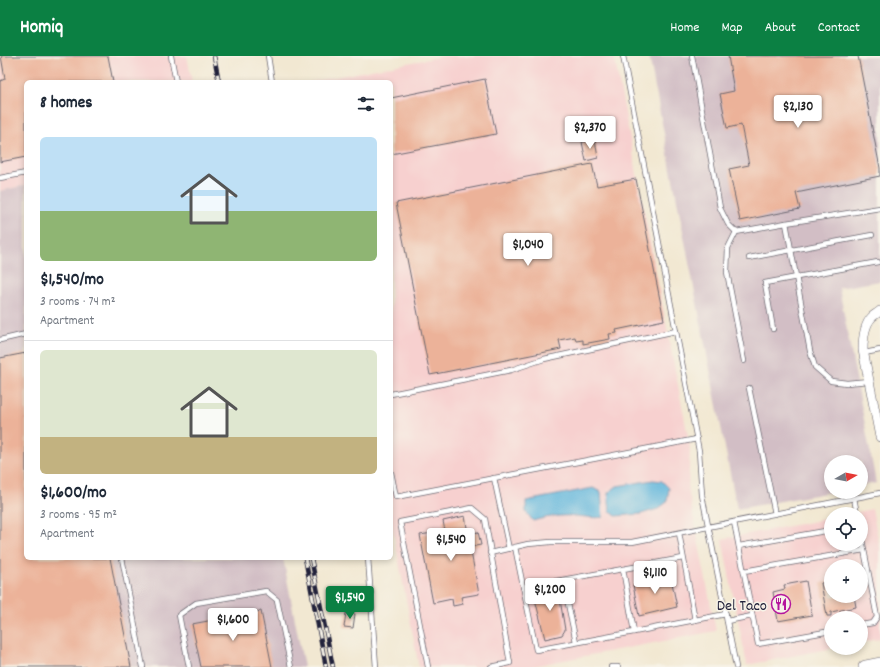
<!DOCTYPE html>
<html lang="en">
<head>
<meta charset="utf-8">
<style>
	body { margin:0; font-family:Dekko,sans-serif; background:#f6f6f7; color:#1f2937; height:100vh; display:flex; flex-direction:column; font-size:15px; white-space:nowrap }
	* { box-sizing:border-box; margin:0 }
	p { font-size:13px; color:#747a83 }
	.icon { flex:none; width:22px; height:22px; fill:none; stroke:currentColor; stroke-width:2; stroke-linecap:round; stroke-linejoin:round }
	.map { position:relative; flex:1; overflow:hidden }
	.side { position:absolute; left:24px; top:24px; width:369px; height:480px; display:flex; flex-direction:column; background:#fff; border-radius:6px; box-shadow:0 2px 6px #0003 }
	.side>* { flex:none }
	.needle { width:26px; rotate:81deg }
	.buttons { position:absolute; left:824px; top:399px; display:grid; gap:8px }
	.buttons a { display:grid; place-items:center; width:44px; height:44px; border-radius:50%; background:#fff; box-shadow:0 2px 6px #0003; font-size:20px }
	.price { position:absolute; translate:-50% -34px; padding:0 9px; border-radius:4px; background:#fff; color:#222; font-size:13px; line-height:26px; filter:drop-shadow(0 1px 2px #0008) }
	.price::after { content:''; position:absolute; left:50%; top:24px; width:12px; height:9px; margin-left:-6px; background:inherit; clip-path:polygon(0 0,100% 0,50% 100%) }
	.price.selected { background:#0b8043; color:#fff }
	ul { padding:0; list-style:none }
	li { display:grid; align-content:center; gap:8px; height:212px; padding:0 16px }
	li+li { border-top:1px solid #e0e1e3 }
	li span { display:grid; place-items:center; height:124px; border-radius:6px; color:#555 }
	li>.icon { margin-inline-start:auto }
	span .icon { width:72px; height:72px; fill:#fffc; stroke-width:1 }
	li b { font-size:17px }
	h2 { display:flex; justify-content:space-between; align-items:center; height:48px; padding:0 16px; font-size:17px }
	header { display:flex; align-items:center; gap:24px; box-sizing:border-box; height:56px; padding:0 20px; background:#0b8043; color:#fff }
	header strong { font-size:19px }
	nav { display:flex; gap:22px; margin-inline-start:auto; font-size:14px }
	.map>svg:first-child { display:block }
	.built { fill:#f7d0cf; fill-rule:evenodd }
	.industrial { fill:#d2bec5 }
	.water { fill:#5fb5dc; stroke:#406c8c }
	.building { fill:#ecb299 }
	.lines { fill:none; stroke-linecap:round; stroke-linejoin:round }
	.lane-casing { stroke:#6b6770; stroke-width:6 }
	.street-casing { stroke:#6b6770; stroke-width:10 }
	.secondary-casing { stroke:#6b6770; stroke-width:14 }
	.lane { stroke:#fff; stroke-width:4.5 }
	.street { stroke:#fff; stroke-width:9 }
	.secondary { stroke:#fff; stroke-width:13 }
	.rail-casing { stroke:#22223b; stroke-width:4.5 }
	.rail { stroke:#f7f3e8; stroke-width:3; stroke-dasharray:9; stroke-linecap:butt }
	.labels { text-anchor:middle; stroke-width:3; stroke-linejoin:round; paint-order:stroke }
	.poi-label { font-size:16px; fill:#22223b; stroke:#f7f3e8; text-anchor:end }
</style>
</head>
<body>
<header>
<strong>Homiq</strong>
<nav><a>Home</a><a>Map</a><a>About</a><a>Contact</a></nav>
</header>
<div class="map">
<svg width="880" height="611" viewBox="0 0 880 611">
	<rect width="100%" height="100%" fill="#f7f3e8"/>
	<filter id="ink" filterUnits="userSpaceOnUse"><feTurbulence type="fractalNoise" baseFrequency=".025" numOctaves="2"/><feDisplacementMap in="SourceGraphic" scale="8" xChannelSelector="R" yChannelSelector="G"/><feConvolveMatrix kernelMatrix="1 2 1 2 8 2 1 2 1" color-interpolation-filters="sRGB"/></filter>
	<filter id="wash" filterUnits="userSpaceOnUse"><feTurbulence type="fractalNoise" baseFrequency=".012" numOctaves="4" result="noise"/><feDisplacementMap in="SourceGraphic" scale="16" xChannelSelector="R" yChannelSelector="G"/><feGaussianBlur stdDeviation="0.9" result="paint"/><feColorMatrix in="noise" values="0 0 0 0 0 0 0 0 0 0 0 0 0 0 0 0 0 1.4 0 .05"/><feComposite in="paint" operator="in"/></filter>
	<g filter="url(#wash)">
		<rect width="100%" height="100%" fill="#f2e8d2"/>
		<g class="built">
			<polygon points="0,0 187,0 192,26 26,26 26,129 0,135"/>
			<polygon points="444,0 614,0 690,391 688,433 716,575 528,611 419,611 391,464 391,26 310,26"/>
			<path d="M872 453 880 492V583L861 586V562H831V592H833L747 609 722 483 831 462V488H861V458H849ZM831 510H861V540H831Z"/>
		</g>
		<g class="industrial">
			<polygon points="649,0 880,0 880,225 839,232 876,427 861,430 861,406 831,406 831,436 737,453"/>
			<polygon points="26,129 26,502 283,502 304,611 0,611 0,135"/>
		</g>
		<g class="water">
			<polygon points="653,424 662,425 669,432 667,446 658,453 641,458 616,460 610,455 608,437 617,430"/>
			<path d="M593 432 601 436 603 461C593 463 584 460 574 460 560 459 546 461 533 465L526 456V445Z"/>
		</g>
		<g id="blocks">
			<g class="building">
				<polygon points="1,0 108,0 113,26 26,26 26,101 0,106 0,25 5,23"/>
				<polygon points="728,0 858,0 880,112 880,120 796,137 800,153 740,165 729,113 749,109 741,69 727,72 720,38 734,35"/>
				<polygon points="485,23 496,78 391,98 391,42"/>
				<polygon points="595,84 598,102 586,105 582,86"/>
				<polygon points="592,108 597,130 636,123 664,264 616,274 617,277 609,278 610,283 583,288 583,284 576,285 575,281 559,284 561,293 430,319 396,147"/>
				<polygon points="26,297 26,502 110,502 131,611 0,611 0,302"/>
				<polygon points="465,460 468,478 478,476 481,489 470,491 479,538 461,541 463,548 453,550 452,543 433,547 420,479 445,475 443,465"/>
				<polygon points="670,517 677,551 639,560 633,529 644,527 643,523"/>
				<polygon points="806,525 812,559 778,565 773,536 785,533 784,529"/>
				<polygon points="831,525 831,540 854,540 856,551 831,556 831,560 827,560 821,527"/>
				<polygon points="558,531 565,574 562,579 545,583 533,535"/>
				<polygon points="261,555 272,611 201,611 192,568"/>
				<polygon points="346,557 355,558 353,572 344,571"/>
			</g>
		</g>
	</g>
	<g filter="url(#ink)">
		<use href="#blocks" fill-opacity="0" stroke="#6b6770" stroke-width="1"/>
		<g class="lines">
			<g class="lane-casing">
				<g id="lane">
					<polyline points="171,0 176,26"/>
					<polyline points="268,0 272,26"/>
					<polyline points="623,0 699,395 702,439 736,611"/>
					<polyline points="692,0 720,152 728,168 736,176 786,167 810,295 815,311 831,325 847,327 869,325"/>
					<polyline points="0,122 26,117"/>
					<polyline points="786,167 880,152"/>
					<polyline points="736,176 728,192 727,216 744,305"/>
					<polyline points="749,202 872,179"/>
					<polyline points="773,273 765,227 878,206"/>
					<polyline points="0,284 26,278"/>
					<polyline points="864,297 880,294"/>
					<polyline points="749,332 775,458"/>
					<polyline points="391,338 511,314 544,303 676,275"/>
					<polyline points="391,416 396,441 697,383"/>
					<polyline points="494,422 509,493"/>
					<polyline points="854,442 857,458"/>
					<polyline points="734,466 758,588 831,575"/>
					<polyline points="679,477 695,564 726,558"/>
					<polyline points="861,478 877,561 873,567 861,569"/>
					<polyline points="739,490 831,474"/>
					<polyline points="515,491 536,594 634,576"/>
					<polyline points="490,497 528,488 551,486 632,486 880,437"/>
					<polyline points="122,502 143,611"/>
					<polyline points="368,502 376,611"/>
					<polyline points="683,502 623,513 634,576 695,564"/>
					<polyline points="744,515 864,494"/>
					<polyline points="563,524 576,586"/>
					<polyline points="523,531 623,513"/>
					<polyline points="727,565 752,560"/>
					<polyline points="189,611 179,559 196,547 266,535 277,544 291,611"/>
					<polyline points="428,611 400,466 472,452 485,463 510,607 491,611"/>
					<polyline points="611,611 618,611"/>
				</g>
			</g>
			<g class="street-casing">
				<path id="street" d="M880 255C878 257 874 259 872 261 864 269 863 284 863 294L880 381"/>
			</g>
			<g class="secondary-casing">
				<polyline id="secondary" points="865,611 880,608"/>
			</g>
			<use href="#lane" class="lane"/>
			<use href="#street" class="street"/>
			<use href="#secondary" class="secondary"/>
			<g class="rail-casing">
				<g id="rail">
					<polyline points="214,0 219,26"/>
					<polyline points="305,502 326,611"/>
					<polyline points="311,502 333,611"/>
				</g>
			</g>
			<use href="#rail" class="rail"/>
		</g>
	</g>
	<defs>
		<g id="restaurant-ring" transform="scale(1)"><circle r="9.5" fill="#f7f3e8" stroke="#b5179e" stroke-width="1.5"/><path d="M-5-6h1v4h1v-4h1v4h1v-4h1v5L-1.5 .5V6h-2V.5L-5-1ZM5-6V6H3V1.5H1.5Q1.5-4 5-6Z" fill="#b5179e"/></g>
	</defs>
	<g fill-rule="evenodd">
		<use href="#restaurant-ring" x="781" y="548"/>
	</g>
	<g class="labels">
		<g class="poi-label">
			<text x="767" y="554">Del Taco</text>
		</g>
	</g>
</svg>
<div class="buttons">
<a><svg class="needle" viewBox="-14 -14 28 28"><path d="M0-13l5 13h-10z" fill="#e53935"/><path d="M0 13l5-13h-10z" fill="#747a83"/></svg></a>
<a><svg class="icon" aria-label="locate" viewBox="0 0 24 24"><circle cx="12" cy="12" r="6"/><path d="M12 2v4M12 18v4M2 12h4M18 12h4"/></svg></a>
<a>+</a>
<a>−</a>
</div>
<b class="price" style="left:798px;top:73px">$2,130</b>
<b class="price" style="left:590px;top:94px">$2,370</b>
<b class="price" style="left:528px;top:211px">$1,040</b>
<b class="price" style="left:451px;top:506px">$1,540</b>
<b class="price" style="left:655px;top:539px">$1,110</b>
<b class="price" style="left:550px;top:556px">$1,200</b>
<b class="price selected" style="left:350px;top:564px">$1,540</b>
<b class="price" style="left:233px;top:586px">$1,600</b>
<section class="side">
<h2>8 homes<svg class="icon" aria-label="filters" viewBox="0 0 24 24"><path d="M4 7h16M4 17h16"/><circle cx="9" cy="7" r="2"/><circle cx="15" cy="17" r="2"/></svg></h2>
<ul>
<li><span style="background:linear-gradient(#bfe0f5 60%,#8fb573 0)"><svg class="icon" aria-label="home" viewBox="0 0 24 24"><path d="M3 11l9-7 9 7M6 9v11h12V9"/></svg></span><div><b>$1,540/mo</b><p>3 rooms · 74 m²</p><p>Apartment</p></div></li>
<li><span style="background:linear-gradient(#dfe7d0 70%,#c2b280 0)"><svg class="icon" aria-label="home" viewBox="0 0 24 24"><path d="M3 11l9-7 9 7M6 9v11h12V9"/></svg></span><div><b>$1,600/mo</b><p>3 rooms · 95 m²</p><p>Apartment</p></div></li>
</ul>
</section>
</div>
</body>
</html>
